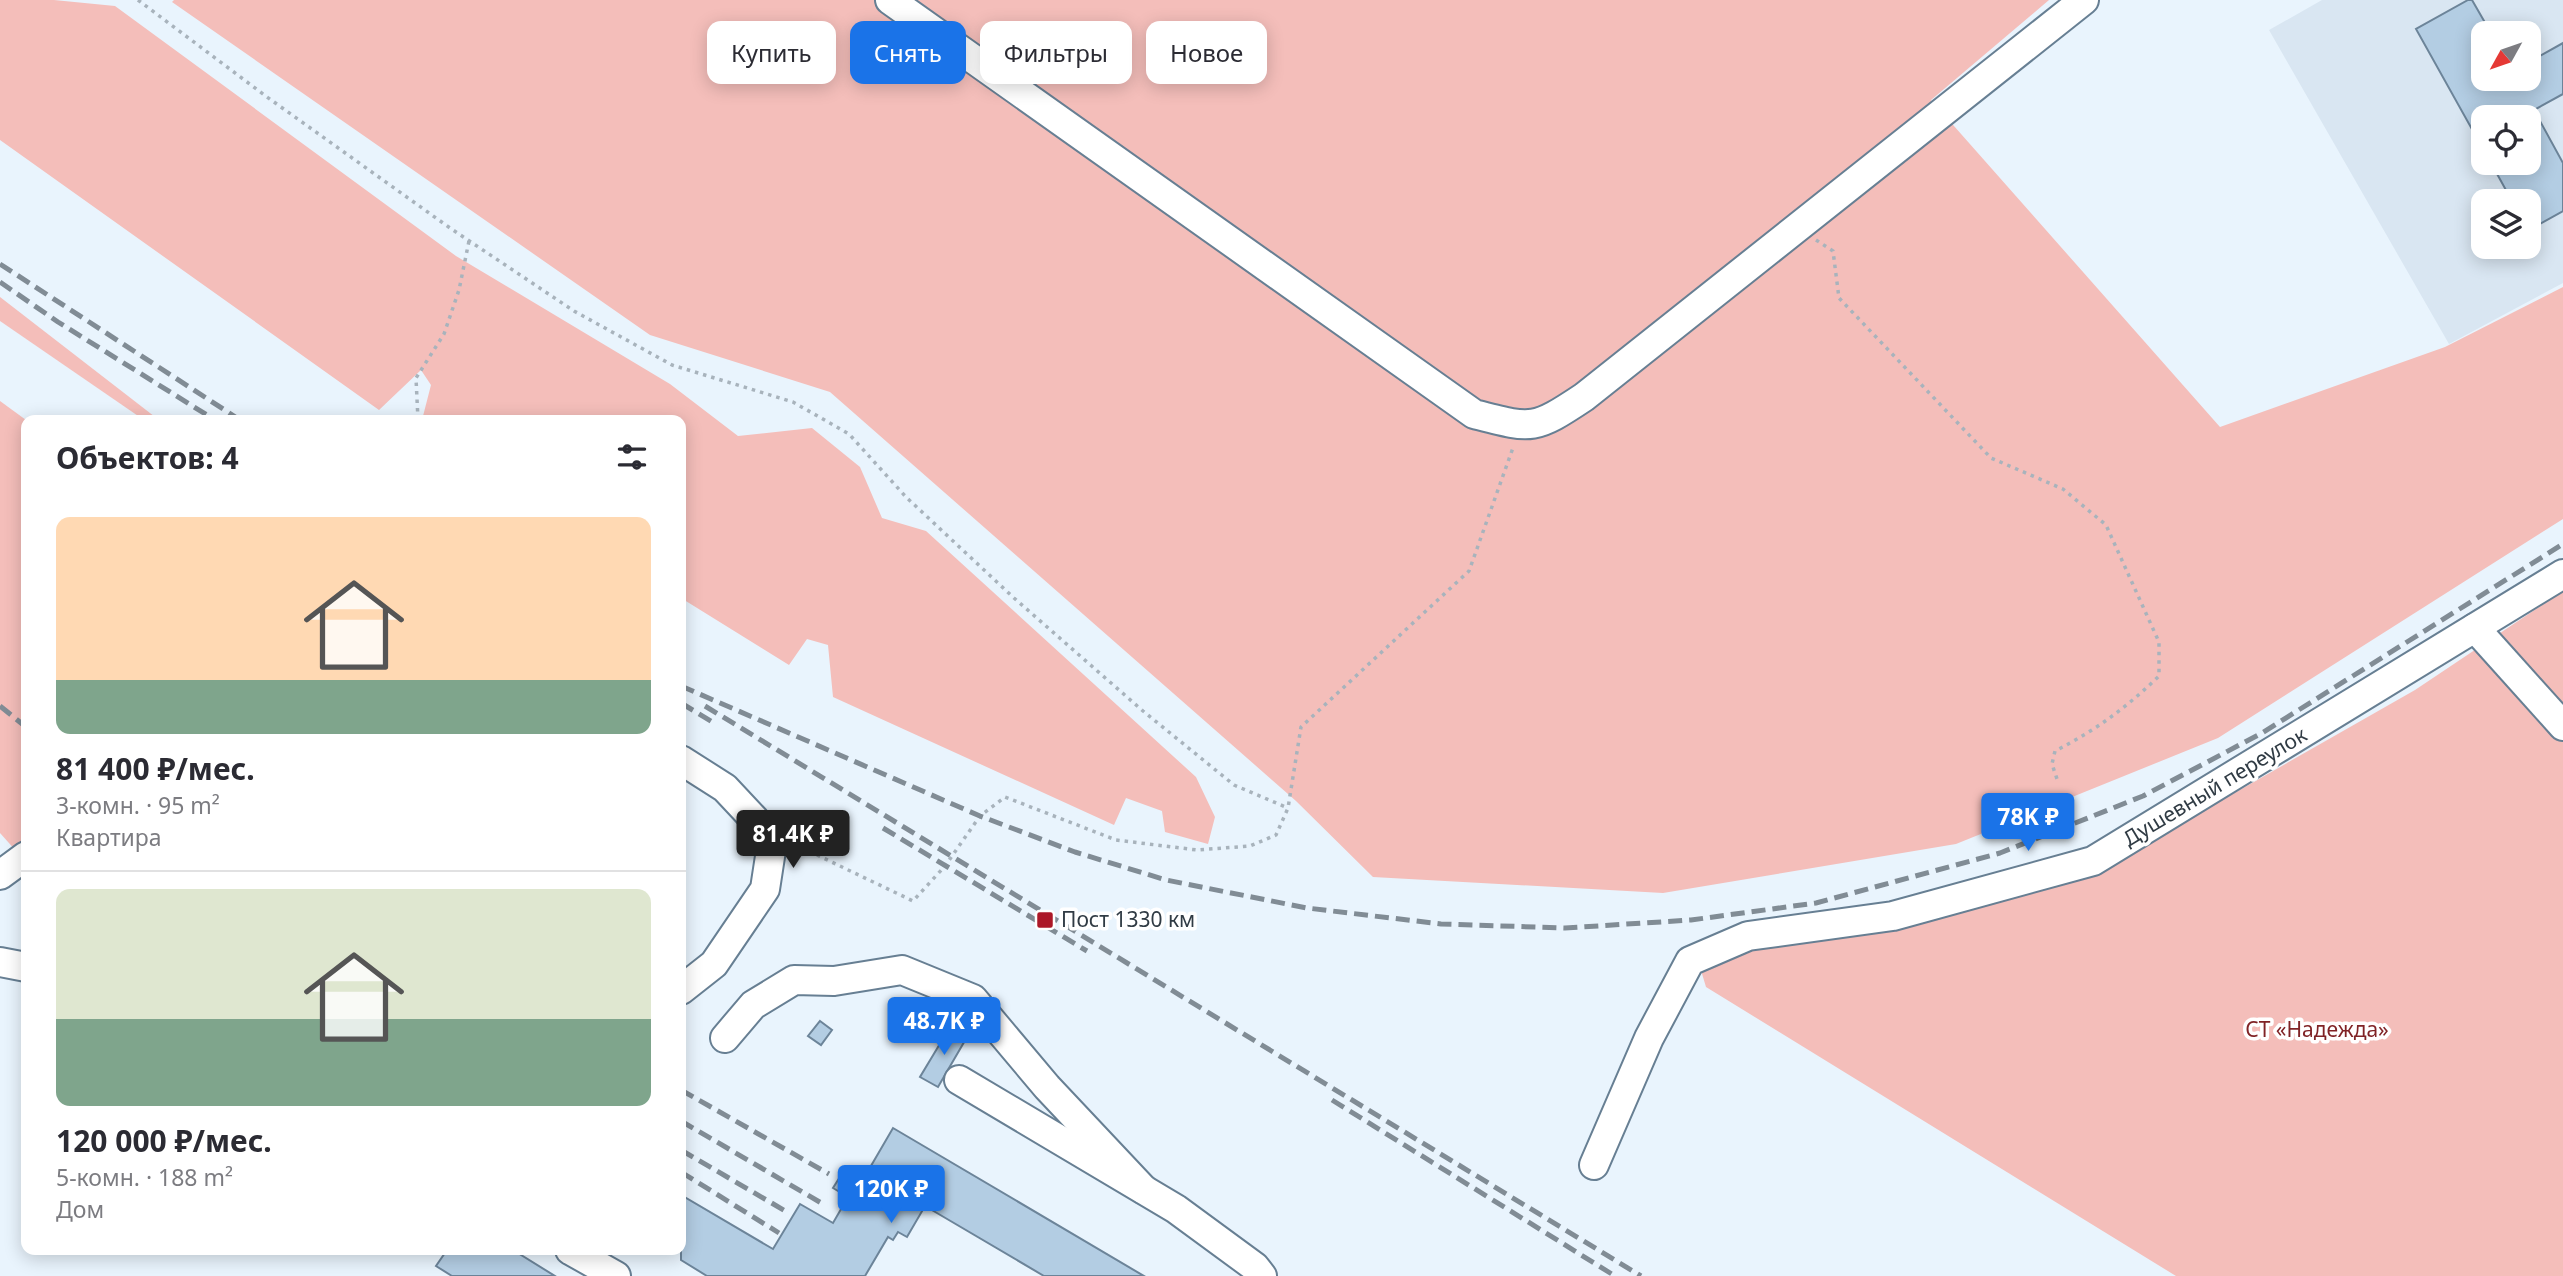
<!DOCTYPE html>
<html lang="ru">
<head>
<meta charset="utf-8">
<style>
	body { margin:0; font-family:"Noto Sans",sans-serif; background:#f7f7f7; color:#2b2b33; height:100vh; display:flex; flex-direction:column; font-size:26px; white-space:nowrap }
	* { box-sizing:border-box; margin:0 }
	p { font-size:23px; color:#7c7c81 }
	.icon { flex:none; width:38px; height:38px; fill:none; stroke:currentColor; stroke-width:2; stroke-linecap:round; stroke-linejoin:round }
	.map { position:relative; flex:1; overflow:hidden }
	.drawer { position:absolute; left:21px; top:415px; width:665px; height:840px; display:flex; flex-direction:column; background:#fff; border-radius:14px; box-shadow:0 4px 18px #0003 }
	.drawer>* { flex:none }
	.hud { position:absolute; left:707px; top:21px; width:665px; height:63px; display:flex; gap:14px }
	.needle { width:46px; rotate:230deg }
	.buttons { position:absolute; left:2471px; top:21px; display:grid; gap:14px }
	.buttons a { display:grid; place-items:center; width:70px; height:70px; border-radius:14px; background:#fff; box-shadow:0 4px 18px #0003; font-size:35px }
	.price { position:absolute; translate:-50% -60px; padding:0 16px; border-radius:7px; background:#1a73e8; color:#fff; font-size:23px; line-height:46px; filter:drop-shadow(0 2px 4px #0008) }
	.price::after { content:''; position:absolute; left:50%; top:42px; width:21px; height:16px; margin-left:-10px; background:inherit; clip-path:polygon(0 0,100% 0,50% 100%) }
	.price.selected { background:#222; color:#fff }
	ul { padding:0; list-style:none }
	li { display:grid; align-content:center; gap:14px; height:371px; padding:0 35px }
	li+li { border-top:2px solid #e1e1e2 }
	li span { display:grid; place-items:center; height:217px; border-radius:14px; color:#555 }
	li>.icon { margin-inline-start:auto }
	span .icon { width:126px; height:126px; fill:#fffc; stroke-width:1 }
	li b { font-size:30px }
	h2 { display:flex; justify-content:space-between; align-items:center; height:84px; padding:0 35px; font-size:30px }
	.chip { padding:0 24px; border-radius:14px; background:#fff; box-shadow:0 4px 18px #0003; font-size:24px; line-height:63px }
	.chip.selected { background:#1a73e8; color:#fff }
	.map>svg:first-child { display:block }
	.built { fill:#d9e6f2; fill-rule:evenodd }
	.green { fill:#f4beba }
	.building { fill:#b3cde3; stroke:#6c8499; stroke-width:2 }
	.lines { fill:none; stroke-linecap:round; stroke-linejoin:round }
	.minor-casing { stroke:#677f93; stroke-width:32 }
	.path { stroke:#a8b3bc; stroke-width:3.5; stroke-dasharray:3.5 5; stroke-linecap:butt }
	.minor { stroke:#fff; stroke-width:28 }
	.rail { stroke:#818c95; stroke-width:5; stroke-dasharray:14 7; stroke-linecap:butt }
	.poi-dot { fill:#ac1828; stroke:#fff; stroke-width:2.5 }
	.labels { text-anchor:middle; stroke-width:7; stroke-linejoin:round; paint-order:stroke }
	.street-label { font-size:21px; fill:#303b44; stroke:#fff }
	.poi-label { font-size:21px; fill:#303b44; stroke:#fff; text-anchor:start }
	.park-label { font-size:21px; fill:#802326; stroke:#fff }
</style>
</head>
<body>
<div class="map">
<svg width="2563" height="1276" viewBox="0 0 2563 1276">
	<rect width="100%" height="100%" fill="#e9f4fd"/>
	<path class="built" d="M2322 0H2563V283L2449 344 2269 30ZM2483 33H2529V79H2483ZM2483 117H2529V163H2483ZM2483 201H2529V247H2483Z"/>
	<g class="green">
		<polygon points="0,0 54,0 115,6 456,256 670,384 738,436 812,428 860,467 882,518 926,531 1196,777 1215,817 1208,844 1165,832 1162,811 1126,798 1114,825 833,697 828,645 807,639 789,665 681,598 681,420 422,420 431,385 421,370 379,410 0,140"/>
		<polygon points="174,0 2049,0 1931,100 2220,427 2445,347 2563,287 2563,519 2218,738 1956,844 1663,893 1373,877 1296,801 830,392 650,335 172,2"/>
		<polygon points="0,297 159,420 144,420 0,321"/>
		<polygon points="0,401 26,420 26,862 0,833"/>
		<polygon points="2563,591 2563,1276 2176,1276 1706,987 1697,957 2122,857 2415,690"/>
	</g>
	<g class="building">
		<polygon points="2468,0 2472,0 2491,33 2483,33 2483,79 2529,79 2529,62 2563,43 2563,94 2534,110 2563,163 2563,211 2529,230 2529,201 2512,201 2491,163 2529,163 2529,117 2483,117 2483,149 2416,29"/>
		<polygon points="820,1021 832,1030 821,1045 808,1036"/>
		<polygon points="950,1027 967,1037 938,1087 920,1077"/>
		<polygon points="893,1128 1144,1276 1044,1276 925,1206 907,1237 898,1232 893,1240 888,1237 865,1276 707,1276 681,1260 681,1195 773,1249 800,1204 833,1223 848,1197 833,1188 843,1172 861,1183"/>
		<polygon points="447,1250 513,1250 555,1276 452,1276 436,1266"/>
	</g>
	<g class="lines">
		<g class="minor-casing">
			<g id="minor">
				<path d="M890 0 1474 414C1532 429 1533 431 1584 397L2084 0"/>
				<polyline points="2475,628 2563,726"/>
				<polyline points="681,760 725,788 755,820 771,850 765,889 714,964 681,990"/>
				<polyline points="0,875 26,856"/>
				<polyline points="0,962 26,967"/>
				<polyline points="725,1038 753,1005 794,980 834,981 902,970 973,999 1047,1087 1143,1189"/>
				<polyline points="959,1080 1176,1209 1255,1267 1262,1276"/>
				<polyline points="1594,1165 1649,1038 1690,961 1748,936 1893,916 2093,861 2563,574"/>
				<polyline points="570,1250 616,1276"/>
			</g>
		</g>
		<g class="path">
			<polyline points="138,0 267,97 450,228 574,311 672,365 793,402 849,434 906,497 1014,598 1143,711 1234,785 1288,808"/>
			<path d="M1816 240 1833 251 1839 298 1991 458 2063 489 2106 525 2159 642V676C2126 708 2096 730 2055 751L2052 764 2057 779"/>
			<polyline points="418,420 416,378 444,334 459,290 469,241"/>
			<polyline points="794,844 913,901 945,866 980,816 1005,797 1116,840 1197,850 1250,846 1276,835 1288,808 1301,727 1469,571 1514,445"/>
		</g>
		<use href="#minor" class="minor"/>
		<g class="rail">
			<polyline points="0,264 240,420"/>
			<polyline points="0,282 58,322 215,420"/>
			<polyline points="681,686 980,816 1075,852 1166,880 1307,908 1441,924 1565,928 1691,920 1816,903 2000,853 2143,796 2262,733 2563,544"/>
			<polyline points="681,703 714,723"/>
			<polyline points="0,706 26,727"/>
			<polyline points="705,706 1641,1276"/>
			<polyline points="883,828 1087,951"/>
			<polyline points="681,1090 829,1174"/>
			<polyline points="1332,1100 1615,1276"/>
			<polyline points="681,1121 823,1204"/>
			<polyline points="681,1150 787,1212"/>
			<polyline points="681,1172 779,1233"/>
		</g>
	</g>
	<rect class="poi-dot" x="1036" y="911" width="18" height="18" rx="3.5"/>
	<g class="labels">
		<g class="street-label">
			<text transform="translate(2215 787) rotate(-31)" y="7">Душевный переулок</text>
		</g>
		<g class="poi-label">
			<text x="1061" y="927">Пост 1330 км</text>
		</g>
		<g class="park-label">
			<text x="2317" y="1037">СТ «Надежда»</text>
		</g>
	</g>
</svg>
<div class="buttons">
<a><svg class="needle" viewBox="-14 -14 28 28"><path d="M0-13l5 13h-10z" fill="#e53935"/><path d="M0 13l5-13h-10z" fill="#7c7c81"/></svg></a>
<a><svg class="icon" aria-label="locate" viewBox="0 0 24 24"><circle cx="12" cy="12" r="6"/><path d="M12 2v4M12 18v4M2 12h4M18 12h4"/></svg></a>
<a><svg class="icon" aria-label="layers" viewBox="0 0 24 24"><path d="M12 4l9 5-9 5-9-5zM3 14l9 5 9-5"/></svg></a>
</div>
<b class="price" style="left:2028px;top:853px">78K ₽</b>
<b class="price selected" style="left:793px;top:870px">81.4K ₽</b>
<b class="price" style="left:944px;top:1057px">48.7K ₽</b>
<b class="price" style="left:891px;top:1225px">120K ₽</b>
<div class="hud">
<a class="chip">Купить</a>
<a class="chip selected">Снять</a>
<a class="chip">Фильтры</a>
<a class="chip">Новое</a>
</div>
<section class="drawer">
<h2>Объектов: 4<svg class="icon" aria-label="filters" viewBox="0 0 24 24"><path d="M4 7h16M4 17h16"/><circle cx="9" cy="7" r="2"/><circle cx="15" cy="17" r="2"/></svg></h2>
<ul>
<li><span style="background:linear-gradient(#ffd9b3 75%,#7fa58c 0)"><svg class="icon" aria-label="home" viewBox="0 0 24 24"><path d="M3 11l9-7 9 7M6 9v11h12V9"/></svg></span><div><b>81 400 ₽/мес.</b><p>3-комн. · 95 m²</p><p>Квартира</p></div></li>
<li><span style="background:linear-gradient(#dfe7d0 60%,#7fa58c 0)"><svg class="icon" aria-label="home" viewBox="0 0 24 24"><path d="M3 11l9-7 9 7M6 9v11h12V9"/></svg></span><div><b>120 000 ₽/мес.</b><p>5-комн. · 188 m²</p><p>Дом</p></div></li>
</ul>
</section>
</div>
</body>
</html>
